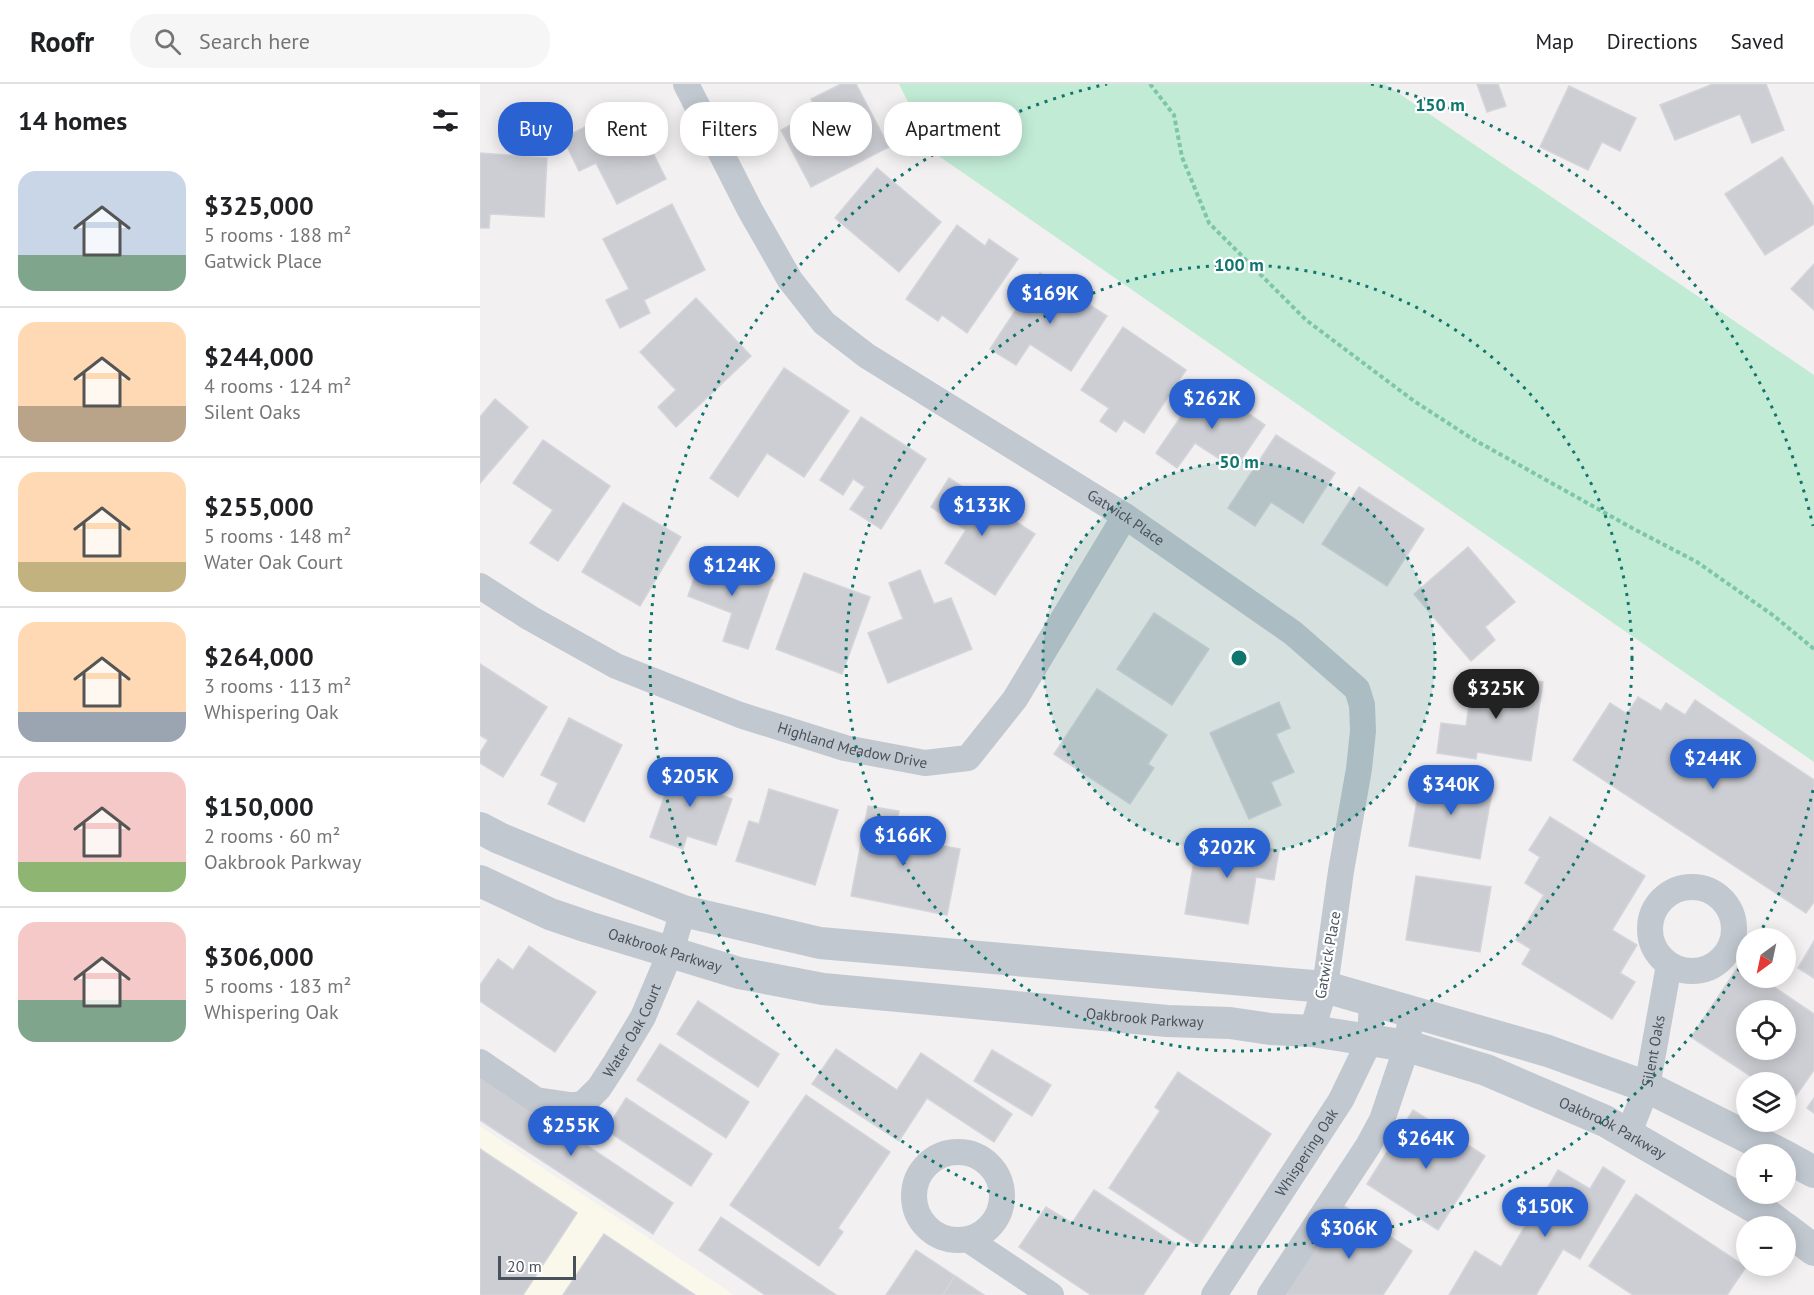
<!DOCTYPE html>
<html lang="en">
<head>
<meta charset="utf-8">
<style>
	body { margin:0; font-family:"PT Sans",sans-serif; background:#f6f6f6; color:#202124; height:100vh; display:flex; flex-direction:column; font-size:22px; white-space:nowrap }
	* { box-sizing:border-box; margin:0 }
	p { font-size:20px; color:#757577 }
	.icon { flex:none; width:33px; height:33px; fill:none; stroke:currentColor; stroke-width:2; stroke-linecap:round; stroke-linejoin:round }
	.map { position:relative; flex:1; overflow:hidden }
	.panel { display:flex; flex-direction:column; background:#fff; width:480px }
	.panel>* { flex:none }
	.top-card { position:absolute; left:18px; top:18px; width:570px; height:54px; display:flex; gap:12px }
	.needle { width:39px; rotate:213deg }
	.tools { position:absolute; left:1256px; top:844px; display:grid; gap:12px }
	.tools a { display:grid; place-items:center; width:60px; height:60px; border-radius:50%; background:#fff; box-shadow:0 3px 15px #0003; font-size:30px }
	.scale { position:absolute; left:18px; bottom:15px; width:78px; box-sizing:border-box; padding-left:6px; border:3px solid #49515b; border-top:0; font-size:16px; line-height:21px; white-space:nowrap; color:#49515b; -webkit-text-stroke:4px #fff; paint-order:stroke }
	.price { position:absolute; translate:-50% -51px; padding:0 14px; border-radius:21px; background:#2a62d1; color:#fff; font-size:20px; line-height:39px; filter:drop-shadow(0 2px 3px #0008) }
	.price::after { content:''; position:absolute; left:50%; top:36px; width:18px; height:14px; margin-left:-9px; background:inherit; clip-path:polygon(0 0,100% 0,50% 100%) }
	.price.current { background:#222; color:#fff }
	ul { padding:0; list-style:none }
	li { display:flex; align-items:center; gap:18px; height:150px; padding:0 18px }
	li+li { border-top:2px solid #e0e0e0 }
	li span { display:grid; place-items:center; flex:none; width:168px; height:120px; border-radius:18px; color:#555 }
	li>.icon { margin-inline-start:auto }
	span .icon { width:72px; height:72px; fill:#fffc; stroke-width:1 }
	li b { font-size:26px }
	h2 { display:flex; justify-content:space-between; align-items:center; height:72px; padding:0 18px; font-size:26px }
	.tag { padding:0 21px; border-radius:24px; background:#fff; box-shadow:0 3px 15px #0003; font-size:21px; line-height:54px }
	.tag.current { background:#2a62d1; color:#fff }
	header { display:flex; align-items:center; gap:36px; box-sizing:border-box; height:84px; padding:0 30px; background:#fff; border-bottom:2px solid #e0e0e0 }
	header strong { font-size:28px }
	nav { display:flex; gap:33px; margin-inline-start:auto; font-size:21px }
	.search { width:420px; height:54px; background:#f6f6f6; display:flex; align-items:center; gap:15px; box-sizing:border-box; padding:0 21px; border-radius:24px; color:#757577; font-size:22px }
	main { display:flex; flex:1; min-height:0 }
	.map>svg:first-child { display:block }
	.commercial { fill:#faf7eb }
	.green { fill:#c2ebd6 }
	.building { fill:#cdced3; stroke:#d4d5da; stroke-width:1.5; fill-rule:evenodd }
	.lines { fill:none; stroke-linecap:round; stroke-linejoin:round }
	.path { stroke:#7dc6a9; stroke-width:4; stroke-dasharray:4.5 3; stroke-linecap:butt }
	.minor { stroke:#c1c8d0; stroke-width:26 }
	.tertiary { stroke:#c1c8d0; stroke-width:32 }
	.ring { fill:none; stroke:#0f766e; stroke-width:3; stroke-dasharray:3 6 }
	.labels { text-anchor:middle; stroke-width:4.5; stroke-linejoin:round; paint-order:stroke }
	.street-label { font-size:15px; fill:#49515b; stroke:#fff }
	.centre { fill:#0f766e; stroke:#fff; stroke-width:3 }
	.ring-label { font-size:18px; text-anchor:middle; font-weight:bold; fill:#0f766e; stroke:#fff; stroke-width:4.5; stroke-linejoin:round; paint-order:stroke }
</style>
</head>
<body>
<header>
<strong>Roofr</strong>
<div class="search"><svg class="icon" aria-label="search" viewBox="0 0 24 24"><circle cx="10" cy="10" r="6"/><path d="M15 15l6 6"/></svg>Search here</div>
<nav><a>Map</a><a>Directions</a><a>Saved</a></nav>
</header>
<main>
<section class="panel">
<h2>14 homes<svg class="icon" aria-label="filters" viewBox="0 0 24 24"><path d="M4 7h16M4 17h16"/><circle cx="9" cy="7" r="2"/><circle cx="15" cy="17" r="2"/></svg></h2>
<ul>
<li><span style="background:linear-gradient(#c9d6e8 70%,#7fa58c 0)"><svg class="icon" aria-label="home" viewBox="0 0 24 24"><path d="M3 11l9-7 9 7M6 9v11h12V9"/></svg></span><div><b>$325,000</b><p>5 rooms · 188 m²</p><p>Gatwick Place</p></div></li>
<li><span style="background:linear-gradient(#ffd9b3 70%,#b9a48a 0)"><svg class="icon" aria-label="home" viewBox="0 0 24 24"><path d="M3 11l9-7 9 7M6 9v11h12V9"/></svg></span><div><b>$244,000</b><p>4 rooms · 124 m²</p><p>Silent Oaks</p></div></li>
<li><span style="background:linear-gradient(#ffd9b3 75%,#c2b280 0)"><svg class="icon" aria-label="home" viewBox="0 0 24 24"><path d="M3 11l9-7 9 7M6 9v11h12V9"/></svg></span><div><b>$255,000</b><p>5 rooms · 148 m²</p><p>Water Oak Court</p></div></li>
<li><span style="background:linear-gradient(#ffd9b3 75%,#9aa5b1 0)"><svg class="icon" aria-label="home" viewBox="0 0 24 24"><path d="M3 11l9-7 9 7M6 9v11h12V9"/></svg></span><div><b>$264,000</b><p>3 rooms · 113 m²</p><p>Whispering Oak</p></div></li>
<li><span style="background:linear-gradient(#f6c9c9 75%,#8fb573 0)"><svg class="icon" aria-label="home" viewBox="0 0 24 24"><path d="M3 11l9-7 9 7M6 9v11h12V9"/></svg></span><div><b>$150,000</b><p>2 rooms · 60 m²</p><p>Oakbrook Parkway</p></div></li>
<li><span style="background:linear-gradient(#f6c9c9 65%,#7fa58c 0)"><svg class="icon" aria-label="home" viewBox="0 0 24 24"><path d="M3 11l9-7 9 7M6 9v11h12V9"/></svg></span><div><b>$306,000</b><p>5 rooms · 183 m²</p><p>Whispering Oak</p></div></li>
</ul>
</section>
<div class="map">
<svg width="1334" height="1211" viewBox="0 0 1334 1211">
	<rect width="100%" height="100%" fill="#f2f0f0"/>
	<polygon class="commercial" points="0,1042 254,1211 0,1211"/>
	<polygon class="green" points="419,0 905,0 1334,291 1334,678 453,68"/>
	<g class="building">
		<polygon points="361,0 376,0 409,63 331,103 301,46 337,27 331,15"/>
		<polygon points="997,0 1018,0 1026,22 1007,28"/>
		<polygon points="1233,0 1286,0 1304,46 1272,59 1260,30 1195,56 1180,21"/>
		<polygon points="1089,2 1156,34 1140,67 1122,58 1108,86 1060,63"/>
		<polygon points="149,21 186,95 137,120 116,79 99,87 83,54"/>
		<polygon points="0,69 67,74 64,133 10,130 9,144 0,144"/>
		<polygon points="1302,73 1334,123 1334,140 1285,171 1245,110"/>
		<polygon points="397,84 461,138 419,188 355,134"/>
		<polygon points="192,120 225,186 164,216 170,229 140,244 126,216 149,205 123,155"/>
		<polygon points="477,141 505,162 509,155 538,175 487,249 462,231 458,237 426,215"/>
		<polygon points="1334,180 1334,226 1311,205"/>
		<polygon points="560,189 627,232 591,287 550,260 536,281 510,265"/>
		<polygon points="216,214 271,272 196,343 178,323 196,306 160,268"/>
		<polygon points="643,243 706,286 664,349 644,336 636,348 620,337 629,324 601,306"/>
		<polygon points="304,284 369,327 324,393 287,369 258,413 230,394"/>
		<polygon points="724,299 785,341 755,385 715,359 697,384 676,369"/>
		<polygon points="15,315 48,343 0,399 0,333"/>
		<polygon points="381,333 446,375 401,445 370,425 385,403 373,395 363,411 340,396"/>
		<polygon points="796,351 855,389 823,439 791,418 775,442 748,424"/>
		<polygon points="63,356 130,402 78,477 50,459 73,426 33,399"/>
		<polygon points="469,394 555,450 515,511 465,479 486,446 451,423"/>
		<polygon points="879,403 944,445 907,502 842,460"/>
		<polygon points="143,419 201,453 160,522 102,488"/>
		<polygon points="988,463 1035,518 1005,543 1015,556 991,577 934,510"/>
		<polygon points="222,471 293,496 268,565 243,557 252,529 208,512"/>
		<polygon points="440,486 454,520 471,514 492,565 408,599 388,549 423,535 409,499"/>
		<polygon points="324,489 390,513 362,590 296,565"/>
		<polygon points="674,529 729,565 692,621 637,585"/>
		<polygon points="0,580 67,623 23,693 0,679 0,669 8,656 0,651"/>
		<polygon points="994,588 1063,598 1051,677 997,668 996,675 957,669 961,639 986,642"/>
		<polygon points="617,605 687,651 668,680 674,684 650,720 574,670"/>
		<polygon points="1158,613 1181,627 1186,619 1205,631 1215,616 1334,696 1334,818 1326,829 1093,676 1130,619 1147,630"/>
		<polygon points="799,618 810,644 796,650 814,688 791,698 801,721 769,735 730,649"/>
		<polygon points="89,634 142,661 104,738 68,720 78,699 61,691"/>
		<polygon points="198,674 229,685 223,704 252,715 236,761 207,752 203,765 170,753"/>
		<polygon points="942,689 1013,702 1000,775 929,762"/>
		<polygon points="289,705 358,726 335,801 256,777 269,737 279,740"/>
		<polygon points="388,722 419,727 414,752 480,765 467,831 371,812"/>
		<polygon points="1070,733 1165,792 1132,846 1157,861 1140,889 1155,898 1132,935 1042,880 1051,865 1036,856 1064,811 1045,799 1060,773 1049,766"/>
		<polygon points="718,753 799,766 794,796 776,793 768,840 705,830"/>
		<polygon points="936,792 1011,803 1000,868 926,856"/>
		<polygon points="1334,857 1334,894 1318,884"/>
		<polygon points="49,862 116,908 75,968 0,917 0,901 18,875 33,886"/>
		<path d="M1260 880 1266 884V894H1281L1334 930V986L1311 1019 1305 1015V999H1281L1211 953ZM1266 927H1305V966H1266Z"/>
		<polygon points="218,917 299,970 278,1003 197,950"/>
		<polygon points="180,960 269,1018 246,1054 157,996"/>
		<polygon points="356,965 417,1006 441,969 532,1030 514,1058 447,1014 419,1057 332,1000"/>
		<polygon points="512,966 571,1001 552,1032 494,997"/>
		<polygon points="698,988 791,1050 718,1162 629,1104 680,1027 675,1023"/>
		<polygon points="0,990 193,1119 173,1150 0,1036"/>
		<polygon points="326,1011 410,1068 358,1144 363,1148 339,1182 250,1121"/>
		<polygon points="146,1014 232,1070 211,1102 126,1046"/>
		<polygon points="1334,1014 1334,1029 1327,1024"/>
		<polygon points="933,1026 1005,1072 958,1146 887,1100"/>
		<polygon points="0,1065 97,1129 43,1211 0,1211"/>
		<polygon points="1123,1083 1145,1097 1100,1175 1083,1165 1056,1211 969,1211 995,1167 1021,1183 1078,1086 1110,1105"/>
		<polygon points="614,1106 697,1161 663,1211 611,1211 539,1163 566,1123 592,1139"/>
		<polygon points="1156,1110 1266,1183 1247,1211 1153,1211 1109,1182"/>
		<polygon points="860,1119 932,1167 903,1211 801,1211"/>
		<polygon points="241,1133 356,1211 285,1211 219,1166"/>
		<polygon points="124,1150 215,1211 83,1211"/>
		<polygon points="436,1166 475,1192 463,1211 406,1211"/>
		<polygon points="475,1192 504,1211 463,1211"/>
	</g>
	<g class="lines">
		<polyline class="path" points="670,0 694,31 702,73 729,139 826,236 934,317 991,354 1152,444 1217,478 1294,532 1334,565"/>
		<g class="minor">
			<path id="s1" d="M206 0 270 126 310 196 344 239 387 272 645 432 813 549 877 605 882 621 883 647 879 685 861 787 845 903 832 947"/>
			<path id="s2" d="M0 502 50 534 136 582 260 631 365 664 445 679 488 674 535 615 645 432"/>
			<circle cx="1212" cy="845" r="42"/>
			<path id="s3" d="M0 978 56 1016 90 1021H98L105 1018 119 1004 136 978 163 933 191 867 203 827"/>
			<path id="s4" d="M1148 1051 1167 1003 1189 881"/>
			<circle cx="478" cy="1112" r="44"/>
			<polyline points="489,1156 571,1211"/>
			<path id="s5" d="M734 1211 861 1016 890 956 892 917"/>
			<polyline points="790,1211 888,1062 902,1036 927,962 931,929"/>
		</g>
		<g class="tertiary">
			<polyline points="0,744 19,754 92,784 203,827 340,859 845,903 1068,967 1167,1003 1303,1071"/>
			<path id="s6" d="M0 797 70 830 108 843 259 889 343 905 687 937 750 939 790 945 832 947 927 962 1006 986 1125 1037 1286 1130 1303 1143"/>
			<polyline points="1305,1072 1334,1088"/>
			<polyline points="1305,1144 1334,1166"/>
		</g>
	</g>
	<circle cx="759" cy="574" r="196" fill="#0f766e" fill-opacity=".12"/>
	<g class="ring">
		<circle cx="759" cy="574" r="196"/>
		<circle cx="759" cy="574" r="393"/>
		<path d="M1333 706A589 589 0 0 1 1279 851M1264 877A589 589 0 1 1 627 0M891 0A589 589 0 0 1 1333 442"/>
	</g>
	<g class="labels">
		<g class="street-label">
			<text dy="5" stroke="none"><textPath href="#s1" startOffset="636">Gatwick Place</textPath></text>
			<text dy="5" stroke="none"><textPath href="#s2" startOffset="408">Highland Meadow Drive</textPath></text>
			<text dy="5" stroke="none"><textPath href="#s6" startOffset="198">Oakbrook Parkway</textPath></text>
			<text transform="translate(848 871) rotate(-80)" y="5">Gatwick Place</text>
			<text dy="5" stroke="none"><textPath href="#s6" startOffset="684">Oakbrook Parkway</textPath></text>
			<text dy="5" stroke="none"><textPath href="#s3" startOffset="204">Water Oak Court</textPath></text>
			<text dy="5" stroke="none"><textPath href="#s4" startOffset="88">Silent Oaks</textPath></text>
			<text dy="5" stroke="none"><textPath href="#s6" startOffset="1170">Oakbrook Parkway</textPath></text>
			<text dy="5" stroke="none"><textPath href="#s5" startOffset="170">Whispering Oak</textPath></text>
		</g>
	</g>
	<circle cx="759" cy="574" r="9" class="centre"/>
	<g class="ring-label">
		<text x="960" y="27">150 m</text>
		<text x="759" y="187">100 m</text>
		<text x="759" y="384">50 m</text>
	</g>
</svg>
<div class="tools">
<a><svg class="needle" viewBox="-14 -14 28 28"><path d="M0-13l5 13h-10z" fill="#e53935"/><path d="M0 13l5-13h-10z" fill="#757577"/></svg></a>
<a><svg class="icon" aria-label="locate" viewBox="0 0 24 24"><circle cx="12" cy="12" r="6"/><path d="M12 2v4M12 18v4M2 12h4M18 12h4"/></svg></a>
<a><svg class="icon" aria-label="layers" viewBox="0 0 24 24"><path d="M12 4l9 5-9 5-9-5zM3 14l9 5 9-5"/></svg></a>
<a>+</a>
<a>−</a>
</div>
<div class="scale">20 m</div>
<b class="price" style="left:570px;top:241px">$169K</b>
<b class="price" style="left:732px;top:346px">$262K</b>
<b class="price" style="left:502px;top:453px">$133K</b>
<b class="price" style="left:252px;top:513px">$124K</b>
<b class="price current" style="left:1016px;top:636px">$325K</b>
<b class="price" style="left:1233px;top:706px">$244K</b>
<b class="price" style="left:210px;top:724px">$205K</b>
<b class="price" style="left:971px;top:732px">$340K</b>
<b class="price" style="left:423px;top:783px">$166K</b>
<b class="price" style="left:747px;top:795px">$202K</b>
<b class="price" style="left:91px;top:1073px">$255K</b>
<b class="price" style="left:946px;top:1086px">$264K</b>
<b class="price" style="left:1065px;top:1154px">$150K</b>
<b class="price" style="left:869px;top:1176px">$306K</b>
<div class="top-card">
<a class="tag current">Buy</a>
<a class="tag">Rent</a>
<a class="tag">Filters</a>
<a class="tag">New</a>
<a class="tag">Apartment</a>
</div>
</div>
</main>
</body>
</html>
